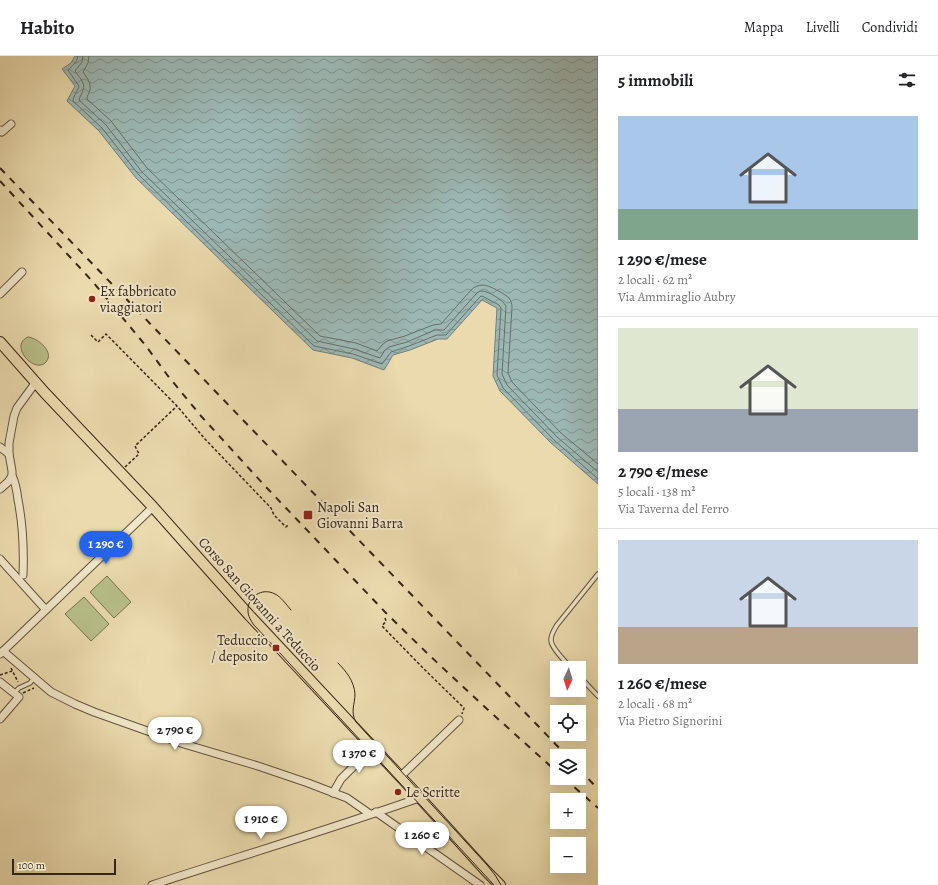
<!DOCTYPE html>
<html lang="it">
<head>
<meta charset="utf-8">
<style>
	body { margin:0; font-family:Alegreya,serif; background:#f6f6f6; color:#202124; height:100vh; display:flex; flex-direction:column; font-size:15px; white-space:nowrap }
	* { box-sizing:border-box; margin:0 }
	p { font-size:13px; color:#757577 }
	.icon { flex:none; width:22px; height:22px; fill:none; stroke:currentColor; stroke-width:2; stroke-linecap:round; stroke-linejoin:round }
	.map { position:relative; flex:1; overflow:hidden }
	.sheet { display:flex; flex-direction:column; background:#fff; width:340px }
	.sheet>* { flex:none }
	.needle { width:26px; rotate:184deg }
	.buttons { position:absolute; left:550px; top:605px; display:grid; gap:8px }
	.buttons a { display:grid; place-items:center; width:36px; height:36px; border-radius:0px; background:#fff; box-shadow:0 4px 16px #0002; font-size:20px }
	.scale { position:absolute; left:12px; bottom:10px; width:104px; box-sizing:border-box; padding-left:4px; border:2px solid #362618; border-top:0; font-size:11px; line-height:14px; white-space:nowrap; color:#362618; -webkit-text-stroke:3px #f1e7ca; paint-order:stroke }
	.price { position:absolute; translate:-50% -34px; padding:0 9px; border-radius:14px; background:#fff; color:#222; font-size:13px; line-height:26px; filter:drop-shadow(0 1px 2px #0008) }
	.price::after { content:''; position:absolute; left:50%; top:24px; width:12px; height:9px; margin-left:-6px; background:inherit; clip-path:polygon(0 0,100% 0,50% 100%) }
	.price.on { background:#2563eb; color:#fff }
	ul { padding:0; list-style:none }
	li { display:grid; align-content:center; gap:8px; height:212px; padding:0 20px }
	li+li { border-top:1px solid #e0e0e0 }
	li span { display:grid; place-items:center; height:124px; border-radius:0px; color:#555 }
	li>.icon { margin-inline-start:auto }
	span .icon { width:72px; height:72px; fill:#fffc; stroke-width:1 }
	li b { font-size:17px }
	h2 { display:flex; justify-content:space-between; align-items:center; height:48px; padding:0 20px; font-size:17px }
	header { display:flex; align-items:center; gap:24px; box-sizing:border-box; height:56px; padding:0 20px; background:#fff; border-bottom:1px solid #e0e0e0 }
	header strong { font-size:19px }
	nav { display:flex; gap:22px; margin-inline-start:auto; font-size:14px }
	main { display:flex; flex:1; min-height:0 }
	.map>svg:first-child { display:block }
	.green { fill:#b8bf89; stroke:#777250 }
	.water { fill:url(#water-waves); stroke:#737e76 }
	.lines { fill:none; stroke-linecap:round; stroke-linejoin:round }
	.shore { stroke:#696f66; stroke-width:1 }
	.service-casing { stroke:#63533d; stroke-width:5.5 }
	.minor-casing { stroke:#63533d; stroke-width:9 }
	.primary-casing { stroke:#362618; stroke-width:12 }
	.path { stroke:#362618; stroke-width:1.5; stroke-dasharray:3 2; stroke-linecap:butt }
	.service { stroke:#f1e7ca; stroke-width:3.5 }
	.minor { stroke:#f1e7ca; stroke-width:7 }
	.primary { stroke:#eadaad; stroke-width:10 }
	.tram { stroke:#362618; stroke-width:1 }
	.rail { stroke:#362618; stroke-width:2; stroke-dasharray:7 7; stroke-linecap:butt }
	.poi-dot { fill:#8f2418; stroke:#f1e7ca; stroke-width:1.5 }
	.labels { text-anchor:middle; stroke-width:4; stroke-linejoin:round; paint-order:stroke }
	.poi-label { font-size:14px; fill:#362618; stroke:#f1e7ca; text-anchor:start }
	.street-label { font-size:14px; fill:#362618; stroke:#f1e7ca }
</style>
</head>
<body>
<header>
<strong>Habito</strong>
<nav><a>Mappa</a><a>Livelli</a><a>Condividi</a></nav>
</header>
<main>
<div class="map">
<svg width="598" height="829" viewBox="0 0 598 829">
	<defs>
		<pattern id="water-waves" width="16" height="10" patternUnits="userSpaceOnUse"><rect width="16" height="10" fill="#9cb8b5"/><path d="M0 5q4-4 8 0t8 0" fill="none" stroke="#809592"/></pattern>
	</defs>
	<rect width="100%" height="100%" fill="#eadaad"/>
	<filter id="stains"><feTurbulence type="fractalNoise" baseFrequency=".005" numOctaves="4"/><feColorMatrix values="0 0 0 0 .2 0 0 0 0 .09 0 0 0 0 .02 0 0 0 .5 -.17"/></filter>
	<radialGradient id="worn" r=".72"><stop offset=".6" stop-color="#630" stop-opacity="0"/><stop offset="1" stop-color="#630" stop-opacity=".3"/></radialGradient>
	<g class="green">
		<path d="M28 281C38 282 56 297 45 307 33 317 9 289 28 281Z"/>
		<polygon points="107,520 131,546 114,562 90,536"/>
		<polygon points="84,541 109,568 91,585 65,558"/>
	</g>
	<polygon class="water" points="75,0 598,0 598,428 551,387 500,335 493,320 497,252 482,244 447,283 438,283 410,294 393,299 384,314 352,302 313,294 136,122 99,75 67,45 75,30 62,13 71,7"/>
	<g class="lines">
		<g class="shore">
			<path d="M78 0C77 7 72 10 68 14L79 30C78 35 73 40 73 45L102 72 139 119 314 290 353 298 382 308 391 296 409 290 437 279H446L479 242 481 240 484 241 499 249 501 252 497 319 503 332 554 384 598 423"/>
			<path d="M83 0 82 6 75 15C79 21 86 27 83 34 82 38 80 40 79 44L106 69 142 116 317 285 354 293 380 302 385 294 389 291 407 286 435 274H444L476 238C478 236 479 235 482 235 488 235 503 244 506 250L502 318 507 329 557 381 598 416"/>
			<path d="M89 0 88 7 83 16C87 22 91 26 90 34 89 37 87 40 87 43L111 65 147 112 320 280 356 287 377 295 382 289 387 285 405 280 433 269 441 268 471 234C474 231 478 229 483 229 489 229 505 238 509 242 511 245 512 248 512 251L508 317 512 326 561 377 598 408"/>
		</g>
		<g class="service-casing">
			<g id="service">
				<path d="M571 612C566 606 551 592 551 584 551 578 554 574 557 569L598 518"/>
				<polyline points="579,620 598,640"/>
				<polyline points="14,637 19,632 30,627 34,622"/>
			</g>
		</g>
		<g class="minor-casing">
			<g id="minor">
				<polyline points="0,74 2,76 11,68"/>
				<polyline points="0,238 22,216"/>
				<polyline points="0,391 9,398"/>
				<path d="M12 420C16 427 17 436 18 444 23 469 24 493 23 519"/>
				<polyline points="0,433 8,426 12,420 12,415 9,398 9,387 14,360 17,352 36,326"/>
				<polyline points="0,503 46,554"/>
				<polyline points="3,595 51,636 75,648 94,656 184,688 258,710 308,727 347,742 370,758"/>
				<polyline points="0,598 153,451"/>
				<polyline points="0,626 19,641 0,663"/>
				<polyline points="400,721 459,664"/>
				<polyline points="333,737 341,723 373,691"/>
				<polyline points="376,756 480,829"/>
				<path d="M152 829C241 800 331 773 419 742"/>
			</g>
		</g>
		<g class="primary-casing">
			<polyline id="primary" points="0,286 45,337 153,451 249,559 411,732 487,816 500,829"/>
		</g>
		<g class="path">
			<polyline points="91,279 98,286 106,278 177,350 205,383 271,452 274,459 286,471 289,468"/>
			<polyline points="125,411 139,398 135,390 177,350"/>
			<polyline points="385,562 386,565 382,570 423,612 464,652 462,658"/>
			<polyline points="11,612 18,626"/>
			<polyline points="0,619 12,615"/>
			<polyline points="23,637 34,632"/>
		</g>
		<use href="#service" class="service"/>
		<use href="#minor" class="minor"/>
		<use href="#primary" class="primary"/>
		<g class="tram">
			<path d="M291 554C286 548 281 541 275 538 262 531 247 541 248 555 248 560 251 565 254 569L494 829"/>
			<path d="M338 607C346 615 354 625 355 638 355 648 350 656 356 666L487 809 495 819 501 829"/>
		</g>
		<g class="rail">
			<polyline points="0,112 567,700"/>
			<polyline points="0,125 93,226 146,290 168,320 201,360 265,430 386,557 429,599 487,653 557,716"/>
			<polyline points="579,713 598,733"/>
			<polyline points="564,722 598,752"/>
		</g>
	</g>
	<g class="poi-dot">
		<circle cx="92" cy="243" r="4"/>
		<rect x="303" y="454" width="10" height="10" rx="2"/>
		<rect x="272" y="588" width="8" height="8" rx="2"/>
		<circle cx="398" cy="736" r="4"/>
	</g>
	<g class="labels">
		<g class="poi-label">
			<text x="100" y="240">Ex fabbricato<tspan x="100" dy="16">viaggiatori</tspan></text>
			<text x="317" y="456">Napoli San<tspan x="317" dy="16">Giovanni Barra</tspan></text>
			<text x="268" y="589" text-anchor="end">Teduccio<tspan x="268" dy="16">/ deposito</tspan></text>
			<text x="406" y="741">Le Scritte</text>
		</g>
		<g class="street-label">
			<text transform="translate(260 548) rotate(48)" y="5">Corso San Giovanni a Teduccio</text>
		</g>
	</g>
	<rect width="100%" height="100%" filter="url(#stains)"/>
	<rect width="100%" height="100%" fill="url(#worn)"/>
</svg>
<div class="buttons">
<a><svg class="needle" viewBox="-14 -14 28 28"><path d="M0-13l5 13h-10z" fill="#e53935"/><path d="M0 13l5-13h-10z" fill="#757577"/></svg></a>
<a><svg class="icon" aria-label="locate" viewBox="0 0 24 24"><circle cx="12" cy="12" r="6"/><path d="M12 2v4M12 18v4M2 12h4M18 12h4"/></svg></a>
<a><svg class="icon" aria-label="layers" viewBox="0 0 24 24"><path d="M12 4l9 5-9 5-9-5zM3 14l9 5 9-5"/></svg></a>
<a>+</a>
<a>−</a>
</div>
<div class="scale">100 m</div>
<b class="price on" style="left:106px;top:509px">1 290 €</b>
<b class="price" style="left:175px;top:695px">2 790 €</b>
<b class="price" style="left:359px;top:718px">1 370 €</b>
<b class="price" style="left:261px;top:784px">1 910 €</b>
<b class="price" style="left:422px;top:800px">1 260 €</b>
</div>
<section class="sheet">
<h2>5 immobili<svg class="icon" aria-label="filters" viewBox="0 0 24 24"><path d="M4 7h16M4 17h16"/><circle cx="9" cy="7" r="2"/><circle cx="15" cy="17" r="2"/></svg></h2>
<ul>
<li><span style="background:linear-gradient(#a9c7e8 75%,#7fa58c 0)"><svg class="icon" aria-label="home" viewBox="0 0 24 24"><path d="M3 11l9-7 9 7M6 9v11h12V9"/></svg></span><div><b>1 290 €/mese</b><p>2 locali · 62 m²</p><p>Via Ammiraglio Aubry</p></div></li>
<li><span style="background:linear-gradient(#dfe7d0 65%,#9aa5b1 0)"><svg class="icon" aria-label="home" viewBox="0 0 24 24"><path d="M3 11l9-7 9 7M6 9v11h12V9"/></svg></span><div><b>2 790 €/mese</b><p>5 locali · 138 m²</p><p>Via Taverna del Ferro</p></div></li>
<li><span style="background:linear-gradient(#c9d6e8 70%,#b9a48a 0)"><svg class="icon" aria-label="home" viewBox="0 0 24 24"><path d="M3 11l9-7 9 7M6 9v11h12V9"/></svg></span><div><b>1 260 €/mese</b><p>2 locali · 68 m²</p><p>Via Pietro Signorini</p></div></li>
</ul>
</section>
</main>
</body>
</html>
